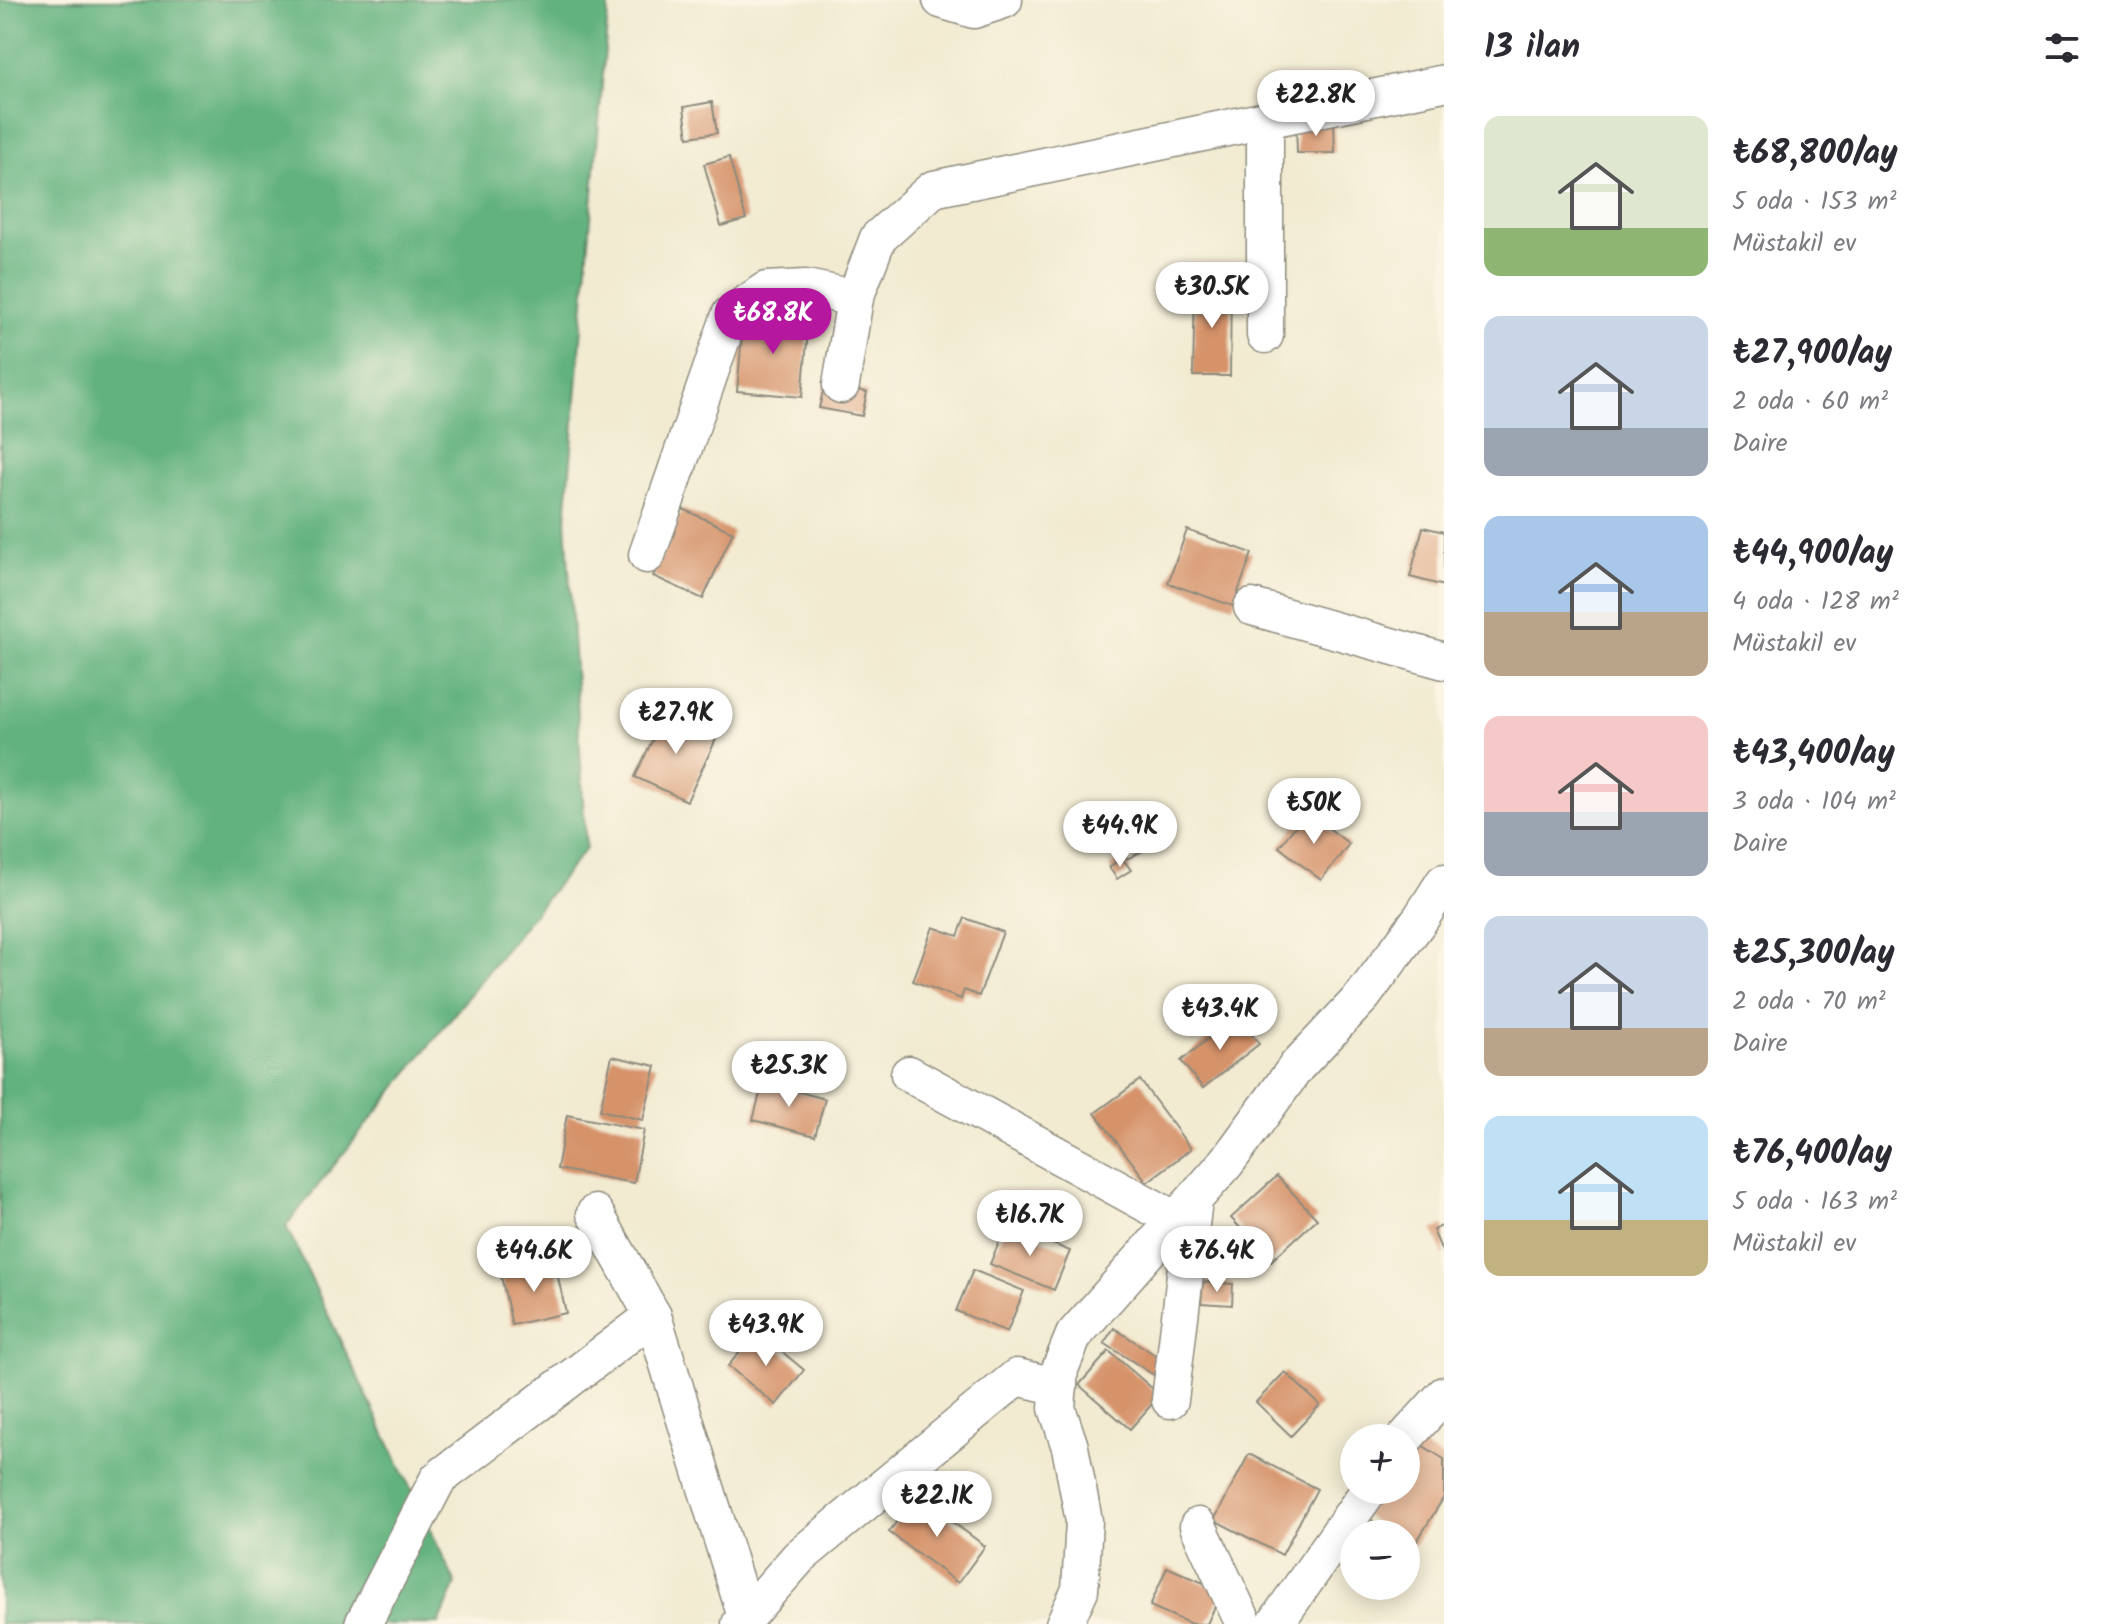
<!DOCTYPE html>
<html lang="tr">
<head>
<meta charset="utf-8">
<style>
	body { margin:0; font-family:Kalam,sans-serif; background:#f2f2f3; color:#2b2b33; height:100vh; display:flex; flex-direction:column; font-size:30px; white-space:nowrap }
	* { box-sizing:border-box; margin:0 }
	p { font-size:26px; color:#7c7c81 }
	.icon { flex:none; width:44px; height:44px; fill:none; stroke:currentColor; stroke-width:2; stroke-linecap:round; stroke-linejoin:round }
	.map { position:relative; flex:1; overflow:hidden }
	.details { display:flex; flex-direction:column; background:#fff; width:680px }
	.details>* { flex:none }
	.fabs { position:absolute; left:1340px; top:1424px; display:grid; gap:16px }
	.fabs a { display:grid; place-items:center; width:80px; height:80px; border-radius:50%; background:#fff; box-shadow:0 4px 20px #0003; font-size:40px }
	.price { position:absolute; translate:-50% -68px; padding:0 18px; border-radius:28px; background:#fff; color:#222; font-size:26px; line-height:52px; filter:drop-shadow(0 2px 4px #0008) }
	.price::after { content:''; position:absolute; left:50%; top:48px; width:24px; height:18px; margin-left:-12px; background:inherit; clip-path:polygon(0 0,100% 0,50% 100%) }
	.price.selected { background:#b5179e; color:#fff }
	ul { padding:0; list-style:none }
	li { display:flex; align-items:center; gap:24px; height:200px; padding:0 40px }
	li span { display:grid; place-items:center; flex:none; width:224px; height:160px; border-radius:16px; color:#555 }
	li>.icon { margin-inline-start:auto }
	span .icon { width:96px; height:96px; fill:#fffc; stroke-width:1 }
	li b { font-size:34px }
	h2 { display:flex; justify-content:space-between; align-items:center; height:96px; padding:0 40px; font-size:34px }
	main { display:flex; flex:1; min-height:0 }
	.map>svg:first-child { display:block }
	.forest { fill:#62b27e; stroke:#466e54; stroke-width:2 }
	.building { fill:#d6936b }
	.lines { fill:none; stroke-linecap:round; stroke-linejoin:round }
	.minor-casing { stroke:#8e8b7e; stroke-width:39 }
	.minor { stroke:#fff; stroke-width:36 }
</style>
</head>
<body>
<main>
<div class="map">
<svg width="1444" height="1624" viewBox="0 0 1444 1624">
	<rect width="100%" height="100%" fill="#fcf5e5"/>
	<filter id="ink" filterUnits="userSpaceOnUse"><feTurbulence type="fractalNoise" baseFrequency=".0125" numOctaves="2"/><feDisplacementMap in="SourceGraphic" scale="16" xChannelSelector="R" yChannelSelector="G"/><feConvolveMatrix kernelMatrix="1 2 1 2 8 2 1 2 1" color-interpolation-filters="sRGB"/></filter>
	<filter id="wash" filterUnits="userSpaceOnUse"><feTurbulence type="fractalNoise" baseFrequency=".006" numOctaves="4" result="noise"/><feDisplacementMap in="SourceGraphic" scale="32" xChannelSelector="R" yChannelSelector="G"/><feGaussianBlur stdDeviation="1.8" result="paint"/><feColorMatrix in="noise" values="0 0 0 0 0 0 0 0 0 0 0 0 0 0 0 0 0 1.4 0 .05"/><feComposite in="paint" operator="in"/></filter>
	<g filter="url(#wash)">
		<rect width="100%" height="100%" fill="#f2ebd2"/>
		<polygon class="forest" points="0,0 609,0 566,520 586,848 286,1226 456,1584 439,1624 0,1624"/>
		<g id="blocks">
			<g class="building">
				<polygon points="712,102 717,133 688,137 684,107"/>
				<polygon points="1296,123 1334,123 1335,153 1297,153"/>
				<polygon points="729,157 746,219 721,226 704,164"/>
				<polygon points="1195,283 1231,283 1230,376 1193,376"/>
				<polygon points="744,314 809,320 802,397 737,391"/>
				<polygon points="825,383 867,392 862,416 819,408"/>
				<polygon points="683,509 733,532 703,599 653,576"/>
				<polygon points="1423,527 1444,532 1444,586 1410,577"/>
				<polygon points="1187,530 1252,553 1233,606 1168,583"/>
				<polygon points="666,711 718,735 687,801 635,777"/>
				<polygon points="1307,811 1349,844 1321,880 1279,847"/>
				<polygon points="1135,833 1143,851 1127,859 1119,841"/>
				<polygon points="1122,858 1131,870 1117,879 1109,867"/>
				<polygon points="965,918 1003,932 979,996 964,990 961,999 913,981 933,927 958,936"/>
				<polygon points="1237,1015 1259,1044 1203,1088 1181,1061"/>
				<polygon points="612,1056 656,1066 643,1120 600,1110"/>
				<polygon points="1140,1080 1191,1149 1147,1182 1095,1113"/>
				<polygon points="763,1082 825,1099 815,1136 753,1120"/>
				<polygon points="567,1115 644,1130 634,1183 557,1169"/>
				<polygon points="1277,1176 1317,1219 1271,1261 1231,1218"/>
				<polygon points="1006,1225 1070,1251 1054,1290 990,1264"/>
				<polygon points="1444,1225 1444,1256 1433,1230"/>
				<polygon points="555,1264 566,1313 512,1325 501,1276"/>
				<polygon points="973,1270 1024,1291 1007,1332 956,1311"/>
				<polygon points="1203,1282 1233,1284 1232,1305 1201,1303"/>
				<polygon points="1114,1328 1166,1362 1157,1377 1104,1343"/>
				<polygon points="757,1331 804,1370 776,1405 728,1366"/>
				<polygon points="1109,1351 1160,1395 1130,1429 1079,1385"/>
				<polygon points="1285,1372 1320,1405 1291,1436 1256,1402"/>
				<polygon points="1412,1439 1444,1459 1444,1497 1414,1546 1406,1541 1406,1534 1394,1534 1365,1516 1381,1490 1406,1490 1406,1449"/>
				<polygon points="1249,1454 1317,1489 1282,1555 1214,1520"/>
				<polygon points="916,1495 985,1546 958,1583 889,1532"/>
				<polygon points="1167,1567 1222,1591 1207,1624 1191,1624 1150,1606"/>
			</g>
		</g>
	</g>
	<g filter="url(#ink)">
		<use href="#blocks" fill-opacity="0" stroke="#8e8b7e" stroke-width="2"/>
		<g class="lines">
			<g class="minor-casing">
				<g id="minor">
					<polyline points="941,0 974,10 1004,0"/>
					<polyline points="1265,335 1265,120"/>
					<polyline points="841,385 855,298 878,238 933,189 1444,83"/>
					<polyline points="647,555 730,315 766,290 806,288 855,298"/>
					<polyline points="1252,607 1444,661"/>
					<polyline points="909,1074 1176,1220"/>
					<polyline points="595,1213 653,1316 746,1617"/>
					<polyline points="1170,1400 1194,1200"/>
					<polyline points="1405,1438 1444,1395"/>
					<polyline points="1198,1526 1244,1624"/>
					<polyline points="363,1624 438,1479 653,1316"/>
					<polyline points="740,1624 799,1557 1017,1377 1059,1387"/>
					<polyline points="1064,1624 1080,1590 1084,1521 1070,1447 1057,1408 1060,1369 1074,1335 1227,1162 1297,1066 1363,996 1421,918 1444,882"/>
					<polyline points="1275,1624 1369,1490"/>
				</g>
			</g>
			<use href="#minor" class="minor"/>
		</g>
	</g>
</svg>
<div class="fabs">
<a>+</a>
<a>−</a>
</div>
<b class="price" style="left:1316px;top:138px">₺22.8K</b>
<b class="price" style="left:1212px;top:330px">₺30.5K</b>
<b class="price selected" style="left:773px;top:356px">₺68.8K</b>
<b class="price" style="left:676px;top:756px">₺27.9K</b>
<b class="price" style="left:1314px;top:846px">₺50K</b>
<b class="price" style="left:1120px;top:869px">₺44.9K</b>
<b class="price" style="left:1220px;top:1052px">₺43.4K</b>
<b class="price" style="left:789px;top:1109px">₺25.3K</b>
<b class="price" style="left:1030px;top:1258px">₺16.7K</b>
<b class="price" style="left:534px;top:1294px">₺44.6K</b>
<b class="price" style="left:1217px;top:1294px">₺76.4K</b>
<b class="price" style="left:766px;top:1368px">₺43.9K</b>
<b class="price" style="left:937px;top:1539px">₺22.1K</b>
</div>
<section class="details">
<h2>13 ilan<svg class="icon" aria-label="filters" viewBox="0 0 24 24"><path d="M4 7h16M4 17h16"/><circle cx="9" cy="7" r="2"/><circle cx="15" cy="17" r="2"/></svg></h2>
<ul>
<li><span style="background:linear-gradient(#dfe7d0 70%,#8fb573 0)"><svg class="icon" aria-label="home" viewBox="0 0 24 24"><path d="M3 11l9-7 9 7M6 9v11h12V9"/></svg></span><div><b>₺68,800/ay</b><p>5 oda · 153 m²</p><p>Müstakil ev</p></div></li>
<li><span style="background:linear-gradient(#c9d6e8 70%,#9aa5b1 0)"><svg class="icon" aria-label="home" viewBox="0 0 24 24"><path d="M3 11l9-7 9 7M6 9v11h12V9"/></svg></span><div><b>₺27,900/ay</b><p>2 oda · 60 m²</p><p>Daire</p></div></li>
<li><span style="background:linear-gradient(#a9c7e8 60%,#b9a48a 0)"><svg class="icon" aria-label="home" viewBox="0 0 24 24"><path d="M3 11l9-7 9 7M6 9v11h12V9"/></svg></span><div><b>₺44,900/ay</b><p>4 oda · 128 m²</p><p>Müstakil ev</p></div></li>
<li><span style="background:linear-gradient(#f6c9c9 60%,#9aa5b1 0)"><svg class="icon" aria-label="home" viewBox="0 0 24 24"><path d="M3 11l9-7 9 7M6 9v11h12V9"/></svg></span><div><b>₺43,400/ay</b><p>3 oda · 104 m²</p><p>Daire</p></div></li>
<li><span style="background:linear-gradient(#c9d6e8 70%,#b9a48a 0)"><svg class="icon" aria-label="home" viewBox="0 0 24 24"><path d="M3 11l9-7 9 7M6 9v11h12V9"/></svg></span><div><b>₺25,300/ay</b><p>2 oda · 70 m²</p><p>Daire</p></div></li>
<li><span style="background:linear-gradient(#bfe0f5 65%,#c2b280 0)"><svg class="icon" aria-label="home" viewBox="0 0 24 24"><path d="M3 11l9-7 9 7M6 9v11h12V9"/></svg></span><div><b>₺76,400/ay</b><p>5 oda · 163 m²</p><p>Müstakil ev</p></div></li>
</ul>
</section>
</main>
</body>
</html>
